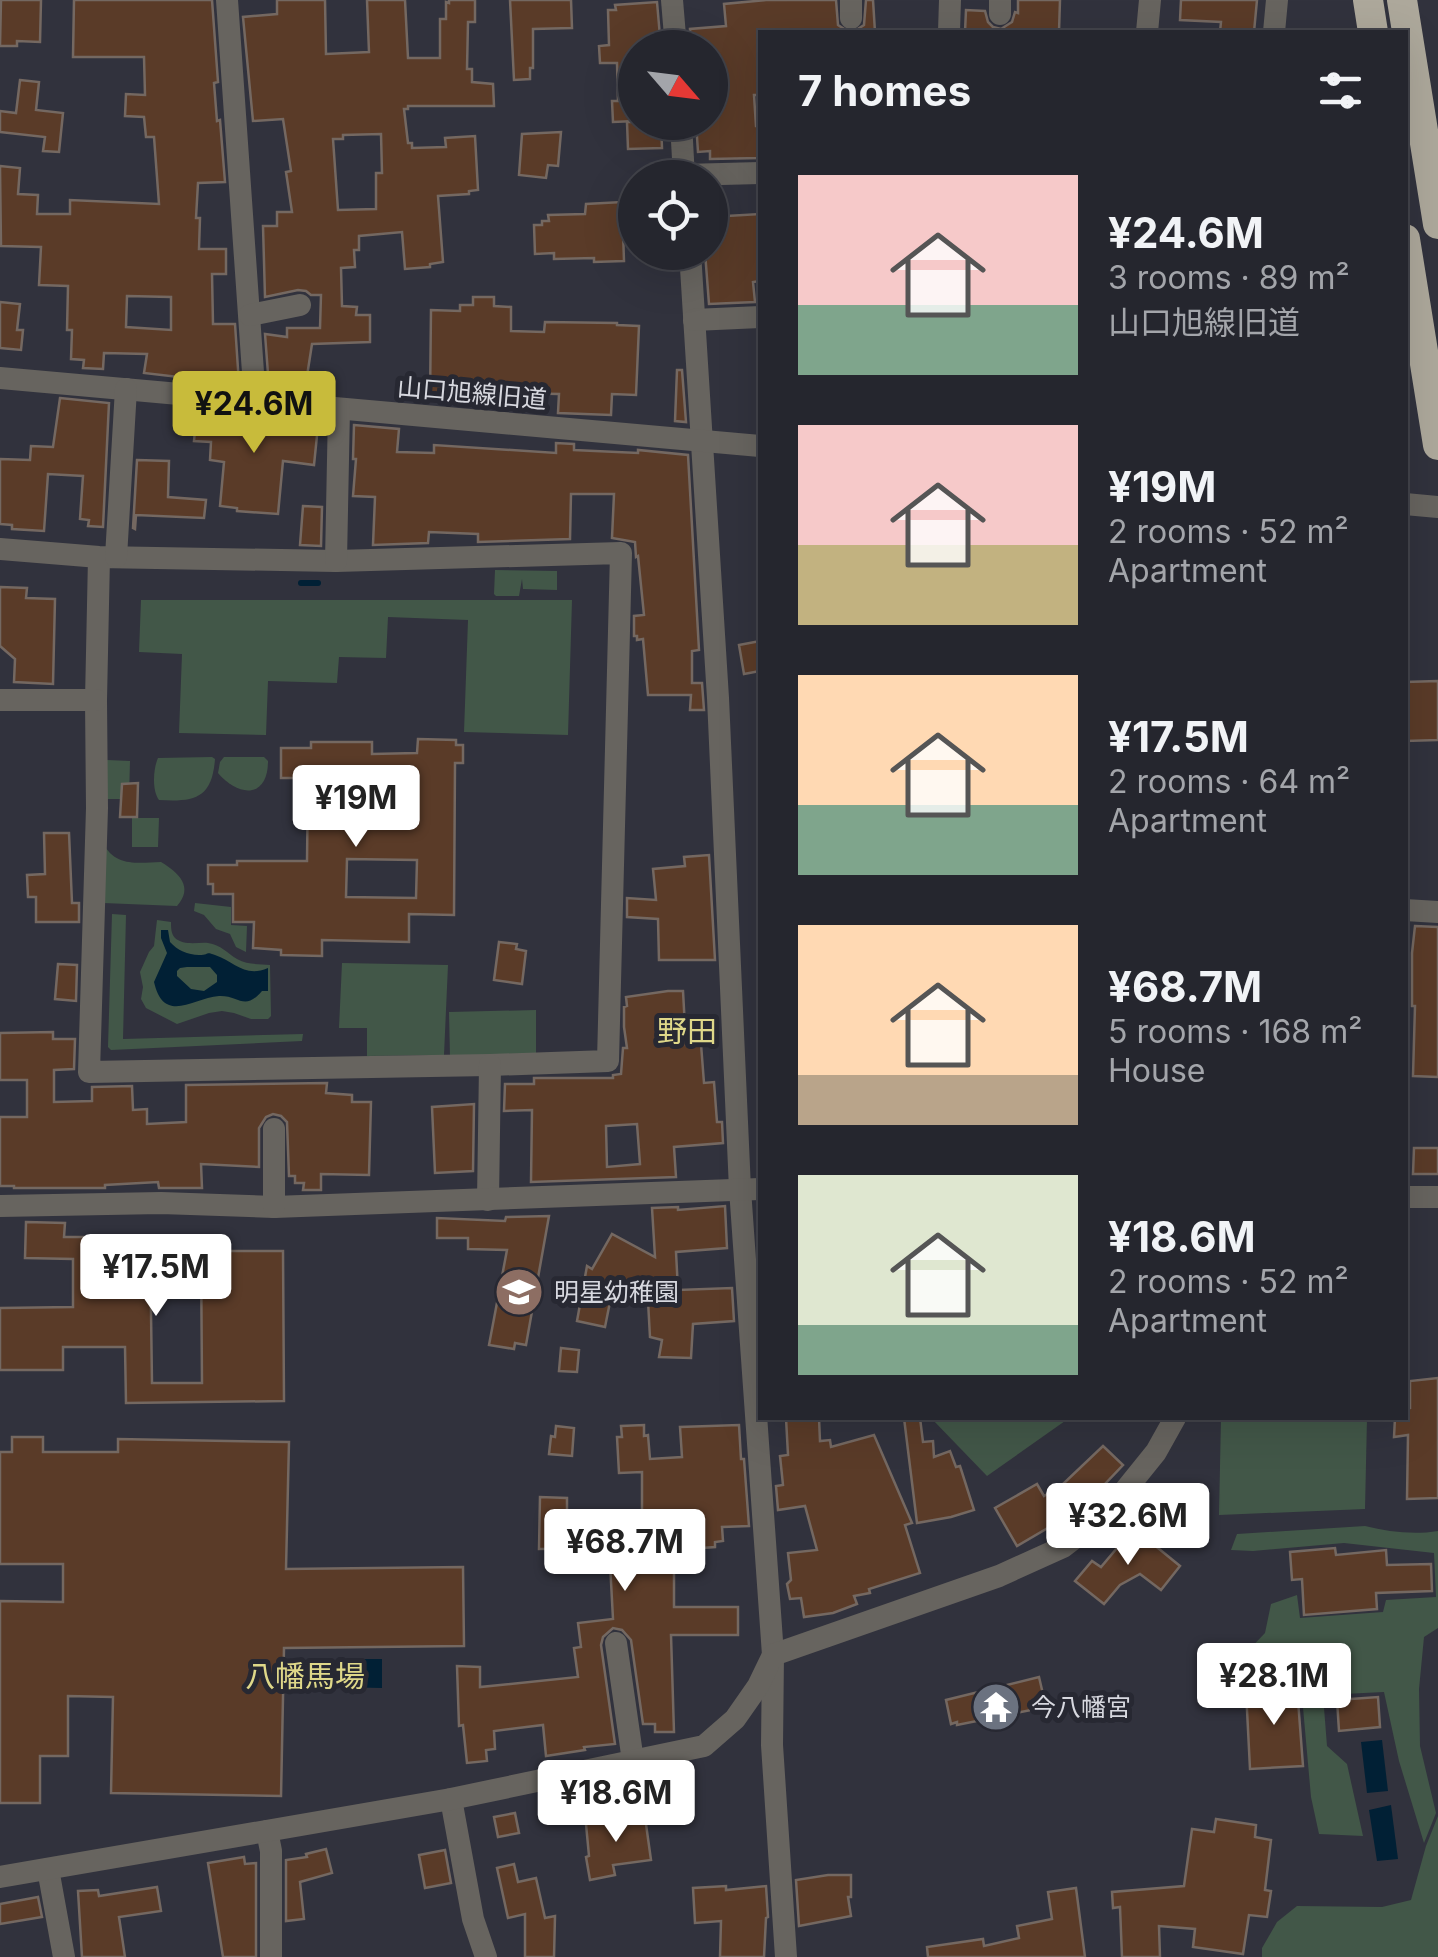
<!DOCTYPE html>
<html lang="en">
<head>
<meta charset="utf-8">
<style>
	body { margin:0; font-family:Inter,"Noto Sans JP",sans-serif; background:#2d2e36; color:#f1f3f6; height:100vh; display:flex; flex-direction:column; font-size:38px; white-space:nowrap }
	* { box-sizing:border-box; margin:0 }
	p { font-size:32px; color:#a3a5aa }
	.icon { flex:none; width:55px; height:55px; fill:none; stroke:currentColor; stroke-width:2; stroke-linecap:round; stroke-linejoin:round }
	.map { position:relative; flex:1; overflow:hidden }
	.drawer { position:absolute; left:758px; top:30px; width:650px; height:1390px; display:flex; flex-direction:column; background:#25262e; border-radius:0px; box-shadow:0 10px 40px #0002,0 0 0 2px #42434a }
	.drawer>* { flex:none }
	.needle { width:65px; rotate:118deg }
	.fabs { position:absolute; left:618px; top:30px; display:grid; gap:20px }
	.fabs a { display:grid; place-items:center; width:110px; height:110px; border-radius:50%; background:#25262e; box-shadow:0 10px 40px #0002,0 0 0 2px #42434a; font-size:50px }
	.price { position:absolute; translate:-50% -85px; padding:0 22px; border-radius:10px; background:#fff; color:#222; font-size:32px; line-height:65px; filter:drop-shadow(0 2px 5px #0008) }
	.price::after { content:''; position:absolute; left:50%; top:60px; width:30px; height:22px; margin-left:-15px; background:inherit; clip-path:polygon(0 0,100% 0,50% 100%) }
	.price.on { background:#c8bb3b; color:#111 }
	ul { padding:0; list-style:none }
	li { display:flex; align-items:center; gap:30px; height:250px; padding:0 40px }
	li span { display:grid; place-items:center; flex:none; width:280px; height:200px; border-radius:0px; color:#555 }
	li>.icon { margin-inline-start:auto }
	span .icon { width:120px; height:120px; fill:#fffc; stroke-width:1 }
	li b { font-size:42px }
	h2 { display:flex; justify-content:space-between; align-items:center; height:120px; padding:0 40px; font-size:42px }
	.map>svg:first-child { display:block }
	.green { fill:#425748 }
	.water { fill:#012035; fill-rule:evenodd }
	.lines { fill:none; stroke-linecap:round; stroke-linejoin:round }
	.stream { stroke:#012035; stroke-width:6 }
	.building { fill:#5a3b28; stroke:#746861; stroke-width:2.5; fill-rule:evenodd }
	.minor { stroke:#67645f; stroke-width:22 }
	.highway { stroke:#ada89b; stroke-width:30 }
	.labels { text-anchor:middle; stroke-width:10; stroke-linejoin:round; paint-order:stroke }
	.street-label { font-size:25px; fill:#d7d8df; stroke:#272832 }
	.poi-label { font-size:25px; fill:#d7d8df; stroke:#272832; text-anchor:start }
	.quarter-label { font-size:30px; fill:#dfd889; stroke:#272832 }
</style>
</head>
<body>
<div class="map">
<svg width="1438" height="1957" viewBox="0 0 1438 1957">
	<rect width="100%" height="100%" fill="#31323d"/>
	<g class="green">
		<polygon points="495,570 557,571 557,590 523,589 522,579 519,596 496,596 494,594"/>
		<polygon points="141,600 572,600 568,735 464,732 468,620 388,617 386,658 339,657 337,683 268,681 266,735 179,733 182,654 139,652"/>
		<path d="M212 757 215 759C212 799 194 802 159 800 152 791 153 769 158 758Z"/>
		<path d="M224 757H264L268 761C268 799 238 797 218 773L220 762Z"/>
		<polygon points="107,760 130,761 129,799 106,799"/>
		<polygon points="132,818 159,818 158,847 132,847"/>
		<path d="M103 843C115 867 138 863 161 862 179 873 194 887 177 906L103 903Z"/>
		<polygon points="195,903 231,907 231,925 247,926 246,952 236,947 230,934 216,929 204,915 194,911"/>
		<polygon points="112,914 126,915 123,1039 303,1034 302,1041 111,1050 108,1047"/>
		<path d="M157 920 171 922C171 927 171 934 175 938 184 946 198 942 208 943 221 945 227 953 237 959 248 965 259 964 270 965L271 1016 268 1019H251L234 1013 222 1011 209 1013 177 1024 146 1008 141 999 143 987 140 972 149 952 154 946Z"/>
		<polygon points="342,963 448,965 444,1055 367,1056 367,1028 339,1028"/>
		<polygon points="536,1010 536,1056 450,1057 449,1012"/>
		<polygon points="931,1418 1066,1418 1065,1421 987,1476"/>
		<polygon points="1221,1418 1367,1418 1365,1509 1219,1515"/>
		<path d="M1365 1526C1389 1532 1414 1535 1438 1531V1628L1424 1637 1419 1689 1420 1746 1436 1813 1424 1843 1399 1761 1384 1692 1323 1695 1327 1746 1347 1764 1363 1836 1319 1834 1311 1797 1301 1685 1262 1681 1242 1657 1265 1633 1271 1604 1297 1595 1300 1618 1383 1612 1386 1600 1436 1597 1434 1553 1344 1543 1253 1551 1231 1550 1237 1534Z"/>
		<polygon points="1438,1816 1438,1957 1262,1957 1262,1948 1277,1922 1297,1906 1382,1907 1411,1900 1426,1846"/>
	</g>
	<g class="water">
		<path d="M161 930H168L170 942C177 950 188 955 199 955 210 955 205 951 215 955 235 962 245 978 268 968V991H262C244 1012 239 995 219 996 193 998 164 1025 154 982L167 953 161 938ZM187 967H210L217 975V982L204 991 191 989 177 976V971L180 968Z"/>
		<polygon points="336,1659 382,1659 382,1688 335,1687"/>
		<polygon points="1382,1740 1388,1791 1367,1793 1361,1742"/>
		<polygon points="1391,1805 1398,1859 1377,1861 1369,1810"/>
	</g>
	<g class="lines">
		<polyline class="stream" points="301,583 318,583"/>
	</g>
	<g class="building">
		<polygon points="1,0 41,0 40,42 17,41 17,46 0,46"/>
		<path d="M74 0H212L218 82 214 83 217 121 220 120 225 182 198 183 196 218H200L199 249H226V274H212L213 324H235L239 384 144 373 147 354 104 353 103 369 83 368 84 360 71 359 72 330H67L68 286 39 285 41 247 1 246 0 166 20 168 18 194 38 195 37 214H70V200L159 204 154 137H146L144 117 125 116 126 94 145 95 144 57H73ZM127 296 171 297V330L126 327Z"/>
		<path d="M277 0H325L326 54 369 52 367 0H405L408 58H440V19H446V2L449 3V0H475V22H468L467 69H472V82L493 84 494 106H408V109H404L408 143H412V148L446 147 445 138 475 136 478 190 469 191V194L438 196 443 262 430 264V267L405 269 402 232 359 236V250H354L355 267 341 268 342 306 357 307 356 315H370V342L312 344 305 389 269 387 265 334 287 337V328H320L321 295H311L306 291 298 290 265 297 263 226H277V212H292L286 172 291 171 283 119 253 121 243 17 277 14ZM381 134 382 173H376V209L338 210 333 139H343V135Z"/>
		<polygon points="510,0 571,0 572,28 533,29 533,68 530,68 530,79 514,80"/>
		<polygon points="766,0 836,0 838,25 849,32 758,32 760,95 754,95 756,126 760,126 760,158 710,159 710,151 698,152 696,122 710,122 710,48 691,48 690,29 726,26 724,4"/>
		<polygon points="866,0 873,0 875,32 853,32 864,25"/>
		<polygon points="1018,0 1060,0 1059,32 965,32 966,10 985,11 988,22 993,27 1001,29 1012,22 1015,12 1018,13"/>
		<polygon points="1181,0 1257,0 1254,32 1220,32 1221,22 1180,20"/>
		<polygon points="657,2 661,48 635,48 635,121 613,122 612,101 618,101 617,63 600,63 599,46 609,45 608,10 616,10 615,5"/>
		<polygon points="20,80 39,82 36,110 63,113 59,152 43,151 45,137 0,132 0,111 16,113"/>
		<polygon points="627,122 661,122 662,148 628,149"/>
		<polygon points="561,132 558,166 548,165 546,178 519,175 522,134"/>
		<polygon points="622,202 624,261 594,262 594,258 554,259 554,253 535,254 534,225 542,225 542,221 549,221 548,215 585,214 586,204"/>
		<polygon points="760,214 760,281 753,282 755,302 709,304 705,252 710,252 710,217"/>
		<polygon points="473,297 494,297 494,306 511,307 511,331 544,332 545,322 617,323 617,325 639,326 636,395 612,394 611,415 558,413 559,394 504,393 504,398 467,397 467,401 430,400 431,310 460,311 460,305 473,305"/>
		<polygon points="0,302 20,304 17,330 23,330 21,350 0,348"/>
		<polygon points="677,370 682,370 686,422 675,421"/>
		<polygon points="60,398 109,403 103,527 88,526 89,520 80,519 83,476 48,474 44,531 12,529 12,525 0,524 0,459 30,460 31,446 53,447"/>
		<polygon points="197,411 285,419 285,423 318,426 314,465 283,461 278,514 237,511 237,508 220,506 224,462 210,460 211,442 194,441"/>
		<polygon points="354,425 399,429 397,452 434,453 434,445 556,453 556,443 574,444 574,450 638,453 638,450 688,455 699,650 692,651 692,683 702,683 704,710 690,710 691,695 648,695 643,639 637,640 637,636 634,636 634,616 644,615 638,556 636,557 635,542 612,538 614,494 571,494 570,539 478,542 478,534 429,532 428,543 373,545 375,497 353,496 356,459 353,459"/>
		<polygon points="137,460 169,461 168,497 206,500 204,518 136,515 135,529 133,528"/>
		<polygon points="303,506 322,507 321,546 300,545"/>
		<polygon points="0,587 27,588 26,598 55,599 53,684 14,682 15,659 0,646"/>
		<polygon points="760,641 760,671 744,674 739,645"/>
		<polygon points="1438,681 1438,740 1405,741 1405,682"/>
		<path d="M418 739 456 740V745H463V763H455L454 915 409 914V942L322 940V956L281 955V950L253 948 254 922H233V894H213V884H208V865H237V861H307L308 778H281V748H311V742H372V754L417 753ZM347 859 417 860 416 898 346 897Z"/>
		<polygon points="138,783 137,817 120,817 122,784"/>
		<polygon points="44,833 69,833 72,903 79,903 79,922 36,922 36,897 28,897 27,875 45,874"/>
		<polygon points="709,855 715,960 659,960 658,919 627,917 627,898 656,900 653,869 685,866 684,857"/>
		<polygon points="1415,926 1438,927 1438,1077 1413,1076 1415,1006 1412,1006 1412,953"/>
		<polygon points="499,942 517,944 516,949 526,951 522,984 494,980"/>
		<polygon points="58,964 77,965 76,1001 55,999"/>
		<path d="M668 991H683L686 1045 701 1044 704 1083 714 1082 717 1122H722L723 1143 674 1147 676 1177 531 1182 532 1110 504 1111 505 1084H534V1078H613V1075L621 1074 623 1048H627L624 1027V1007L627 1006 626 997ZM637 1124 640 1164 607 1167 606 1126Z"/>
		<polygon points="53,1032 53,1039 75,1039 74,1069 54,1070 54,1102 92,1101 92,1087 132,1086 133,1110 147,1109 147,1124 186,1122 186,1085 327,1083 326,1093 352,1095 352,1102 371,1102 369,1175 321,1174 321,1190 303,1190 304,1183 295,1183 295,1176 289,1176 287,1122 281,1116 273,1114 266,1117 259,1128 259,1167 201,1164 202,1188 159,1188 158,1182 105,1185 105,1188 14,1188 14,1186 0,1186 0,1117 27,1117 27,1080 0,1080 0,1033"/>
		<polygon points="474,1104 473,1171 435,1173 432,1107"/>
		<polygon points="1414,1148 1438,1148 1438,1174 1413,1174"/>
		<polygon points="725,1206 727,1248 676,1252 678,1290 732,1288 734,1321 693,1324 691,1358 659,1357 662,1340 650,1337 648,1301 624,1288 620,1296 612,1292 605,1327 577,1321 587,1266 592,1269 612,1234 655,1257 652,1208 678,1207 678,1210"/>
		<polygon points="549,1216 526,1345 515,1343 514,1349 489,1345 507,1250 468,1249 468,1238 437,1238 437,1218 505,1221 506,1217"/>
		<polygon points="26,1222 65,1223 64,1237 107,1237 107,1242 150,1242 152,1383 202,1383 201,1251 283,1251 284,1401 126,1403 125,1347 63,1347 63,1370 0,1370 0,1308 73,1307 73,1259 25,1258"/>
		<polygon points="561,1348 579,1350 577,1372 559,1371"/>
		<polygon points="1438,1378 1438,1498 1407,1499 1408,1435 1394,1437 1395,1418 1405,1418 1405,1409 1410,1408 1410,1381"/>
		<polygon points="786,1418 819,1418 820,1441 830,1440 831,1447 874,1435 912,1523 905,1525 920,1573 869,1589 870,1593 854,1596 857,1604 833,1613 804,1617 801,1598 790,1599 787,1584 791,1580 788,1553 817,1550 805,1506 778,1510 776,1486 783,1485 780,1456 788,1455"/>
		<polygon points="904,1418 920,1418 923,1442 933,1441 934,1457 950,1451 956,1467 960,1466 974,1510 951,1517 917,1523"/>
		<polygon points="644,1425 644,1436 648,1435 650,1459 682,1457 680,1427 739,1425 741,1459 744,1459 749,1526 722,1527 723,1541 715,1542 715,1547 674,1550 674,1607 738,1607 738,1635 671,1635 674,1732 655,1732 655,1724 643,1724 631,1640 622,1630 613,1628 603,1637 601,1645 615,1744 584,1747 585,1750 546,1756 543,1725 494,1731 495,1749 486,1750 487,1761 467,1763 463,1725 459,1726 457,1666 480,1667 480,1687 578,1677 574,1648 581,1647 578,1623 613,1619 610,1563 600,1563 600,1548 539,1549 540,1497 567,1498 567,1510 601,1511 601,1520 642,1522 642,1472 619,1473 617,1437 622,1437 621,1426"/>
		<polygon points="556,1426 574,1428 572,1456 549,1454 551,1436 555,1437"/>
		<polygon points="12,1437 43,1437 43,1452 118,1452 118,1439 289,1442 286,1569 463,1567 464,1646 284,1648 281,1796 111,1793 113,1697 68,1696 68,1756 40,1756 40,1803 0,1803 0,1601 63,1602 63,1564 0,1564 0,1452 12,1452"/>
		<polygon points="1103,1446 1123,1465 1082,1508 1017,1546 995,1508 1037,1484 1044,1496 1061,1486"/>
		<polygon points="1133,1529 1151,1546 1153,1544 1180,1566 1161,1590 1140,1574 1120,1585 1104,1604 1075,1581 1092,1561 1101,1567"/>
		<polygon points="1335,1548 1336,1555 1386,1550 1387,1565 1431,1564 1432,1591 1376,1593 1377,1609 1304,1615 1302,1579 1292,1580 1290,1552"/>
		<polygon points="1039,1677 1046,1707 957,1725 957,1722 951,1724 946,1700"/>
		<polygon points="1297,1687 1303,1766 1250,1769 1246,1690"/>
		<polygon points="1378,1697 1380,1727 1339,1731 1337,1700"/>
		<polygon points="515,1813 519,1833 498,1837 494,1817"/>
		<polygon points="645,1817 651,1860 613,1865 615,1875 590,1880 586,1857 589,1856 586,1824"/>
		<polygon points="1216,1819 1256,1825 1255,1837 1271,1840 1265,1890 1271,1891 1267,1917 1249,1915 1243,1954 1193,1947 1195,1929 1159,1926 1160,1957 1122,1957 1120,1907 1113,1908 1112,1892 1184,1886 1192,1829 1214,1832"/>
		<polygon points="326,1849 332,1873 300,1882 304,1919 286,1921 286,1860 307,1857 306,1854"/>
		<polygon points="445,1850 451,1883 425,1888 419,1855"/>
		<polygon points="244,1857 245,1864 256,1863 256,1957 223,1957 208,1863"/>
		<polygon points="514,1864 518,1882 536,1878 545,1918 555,1916 554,1957 525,1957 525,1914 508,1918 497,1868"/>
		<polygon points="828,1875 851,1875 851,1897 848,1897 851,1916 799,1926 796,1880"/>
		<polygon points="726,1886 726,1890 766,1886 768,1917 766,1918 764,1957 720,1957 721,1921 695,1923 693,1888"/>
		<polygon points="157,1887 161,1911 119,1917 125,1957 82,1957 78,1891 98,1890 99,1896"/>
		<polygon points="1076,1888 1085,1957 928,1957 927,1947 983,1939 984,1946 1019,1938 1017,1926 1052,1919 1048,1892"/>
		<polygon points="38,1897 42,1917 0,1924 0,1904"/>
	</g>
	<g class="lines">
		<g class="minor">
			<polyline points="227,0 255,401"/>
			<polyline points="672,0 676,48"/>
			<polyline points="851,0 851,18"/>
			<polyline points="1000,14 1000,0"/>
			<polyline points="949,32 950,0"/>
			<polyline points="1147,32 1150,0"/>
			<polyline points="1274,32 1277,0"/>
			<polyline points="681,122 684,178"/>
			<polyline points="684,175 760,173"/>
			<polyline points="690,252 718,698 740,1189 773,1655 772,1745 786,1957"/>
			<polyline points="250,315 300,305"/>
			<polyline points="694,320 760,317"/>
			<polyline points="0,378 760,446"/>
			<polyline points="1405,504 1438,507"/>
			<polyline points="0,549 99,557 336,561 621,553 608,1061 490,1065 89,1072 97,808 96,700 99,557"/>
			<polyline points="116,557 126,389"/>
			<polyline points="336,561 339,409"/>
			<polyline points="0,700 96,700"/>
			<polyline points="1405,910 1438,912"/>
			<polyline points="1405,1197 1438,1197"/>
			<polyline points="488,1200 490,1065"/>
			<polyline points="0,1206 161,1203 274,1207 760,1189"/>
			<polyline points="274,1207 274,1129"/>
			<polyline points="616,1643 633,1761"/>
			<polyline points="451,1799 473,1919 486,1957"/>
			<polyline points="267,1831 271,1851 271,1957"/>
			<polyline points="48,1869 64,1957"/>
			<polyline points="0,1877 451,1799 704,1746 735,1719 758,1686 773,1655 999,1576 1063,1547 1106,1514 1156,1452 1175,1418"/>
		</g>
		<g class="highway">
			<polyline points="1368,0 1373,32"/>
			<polyline points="1402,0 1438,224"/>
			<polyline points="1405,239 1438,445"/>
		</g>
	</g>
	<defs>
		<g id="school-disc" transform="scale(2.5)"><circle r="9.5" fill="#8d6e63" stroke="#272832"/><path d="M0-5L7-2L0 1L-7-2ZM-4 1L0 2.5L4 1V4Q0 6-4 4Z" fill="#fff"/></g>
		<g id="temple-disc" transform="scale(2.5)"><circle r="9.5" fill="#6b7280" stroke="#272832"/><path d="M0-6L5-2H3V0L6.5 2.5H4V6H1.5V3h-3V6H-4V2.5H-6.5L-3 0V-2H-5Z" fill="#fff"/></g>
	</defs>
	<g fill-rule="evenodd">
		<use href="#school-disc" x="519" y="1292"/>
		<use href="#temple-disc" x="996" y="1707"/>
	</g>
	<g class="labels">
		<g class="street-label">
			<text transform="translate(472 393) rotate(5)" y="9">山口旭線旧道</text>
		</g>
		<g class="poi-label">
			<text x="554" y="1301">明星幼稚園</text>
			<text x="1031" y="1716">今八幡宮</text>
		</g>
		<g class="quarter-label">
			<text x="687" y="1042">野田</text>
			<text x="305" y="1687">八幡馬場</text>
		</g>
	</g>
</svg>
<div class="fabs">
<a><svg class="needle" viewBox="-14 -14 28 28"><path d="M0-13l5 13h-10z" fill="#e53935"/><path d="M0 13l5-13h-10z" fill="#a3a5aa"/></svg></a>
<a><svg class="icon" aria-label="locate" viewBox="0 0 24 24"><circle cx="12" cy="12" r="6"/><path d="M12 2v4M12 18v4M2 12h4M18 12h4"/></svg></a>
</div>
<b class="price on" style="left:254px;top:456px">¥24.6M</b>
<b class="price" style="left:356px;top:850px">¥19M</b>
<b class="price" style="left:156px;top:1319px">¥17.5M</b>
<b class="price" style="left:1128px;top:1568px">¥32.6M</b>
<b class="price" style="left:625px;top:1594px">¥68.7M</b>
<b class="price" style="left:1274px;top:1728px">¥28.1M</b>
<b class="price" style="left:616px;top:1845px">¥18.6M</b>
<section class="drawer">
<h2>7 homes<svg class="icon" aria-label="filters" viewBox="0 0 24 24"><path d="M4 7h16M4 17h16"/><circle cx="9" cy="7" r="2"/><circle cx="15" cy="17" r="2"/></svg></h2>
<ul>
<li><span style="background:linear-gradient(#f6c9c9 65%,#7fa58c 0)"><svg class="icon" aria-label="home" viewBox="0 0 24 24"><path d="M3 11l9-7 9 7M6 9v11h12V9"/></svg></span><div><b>¥24.6M</b><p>3 rooms · 89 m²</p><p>山口旭線旧道</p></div></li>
<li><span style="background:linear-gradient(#f6c9c9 60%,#c2b280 0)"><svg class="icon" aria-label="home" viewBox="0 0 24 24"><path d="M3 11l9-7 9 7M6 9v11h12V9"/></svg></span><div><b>¥19M</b><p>2 rooms · 52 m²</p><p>Apartment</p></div></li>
<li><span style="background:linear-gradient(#ffd9b3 65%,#7fa58c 0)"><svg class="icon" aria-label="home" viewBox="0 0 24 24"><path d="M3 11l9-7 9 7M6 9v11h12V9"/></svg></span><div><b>¥17.5M</b><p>2 rooms · 64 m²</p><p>Apartment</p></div></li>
<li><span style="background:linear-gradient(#ffd9b3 75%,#b9a48a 0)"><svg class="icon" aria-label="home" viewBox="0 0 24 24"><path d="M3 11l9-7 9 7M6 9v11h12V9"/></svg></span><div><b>¥68.7M</b><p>5 rooms · 168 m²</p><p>House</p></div></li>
<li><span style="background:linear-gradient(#dfe7d0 75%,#7fa58c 0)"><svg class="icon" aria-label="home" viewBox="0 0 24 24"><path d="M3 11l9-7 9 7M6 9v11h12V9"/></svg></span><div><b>¥18.6M</b><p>2 rooms · 52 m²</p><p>Apartment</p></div></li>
</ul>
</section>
</div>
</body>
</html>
